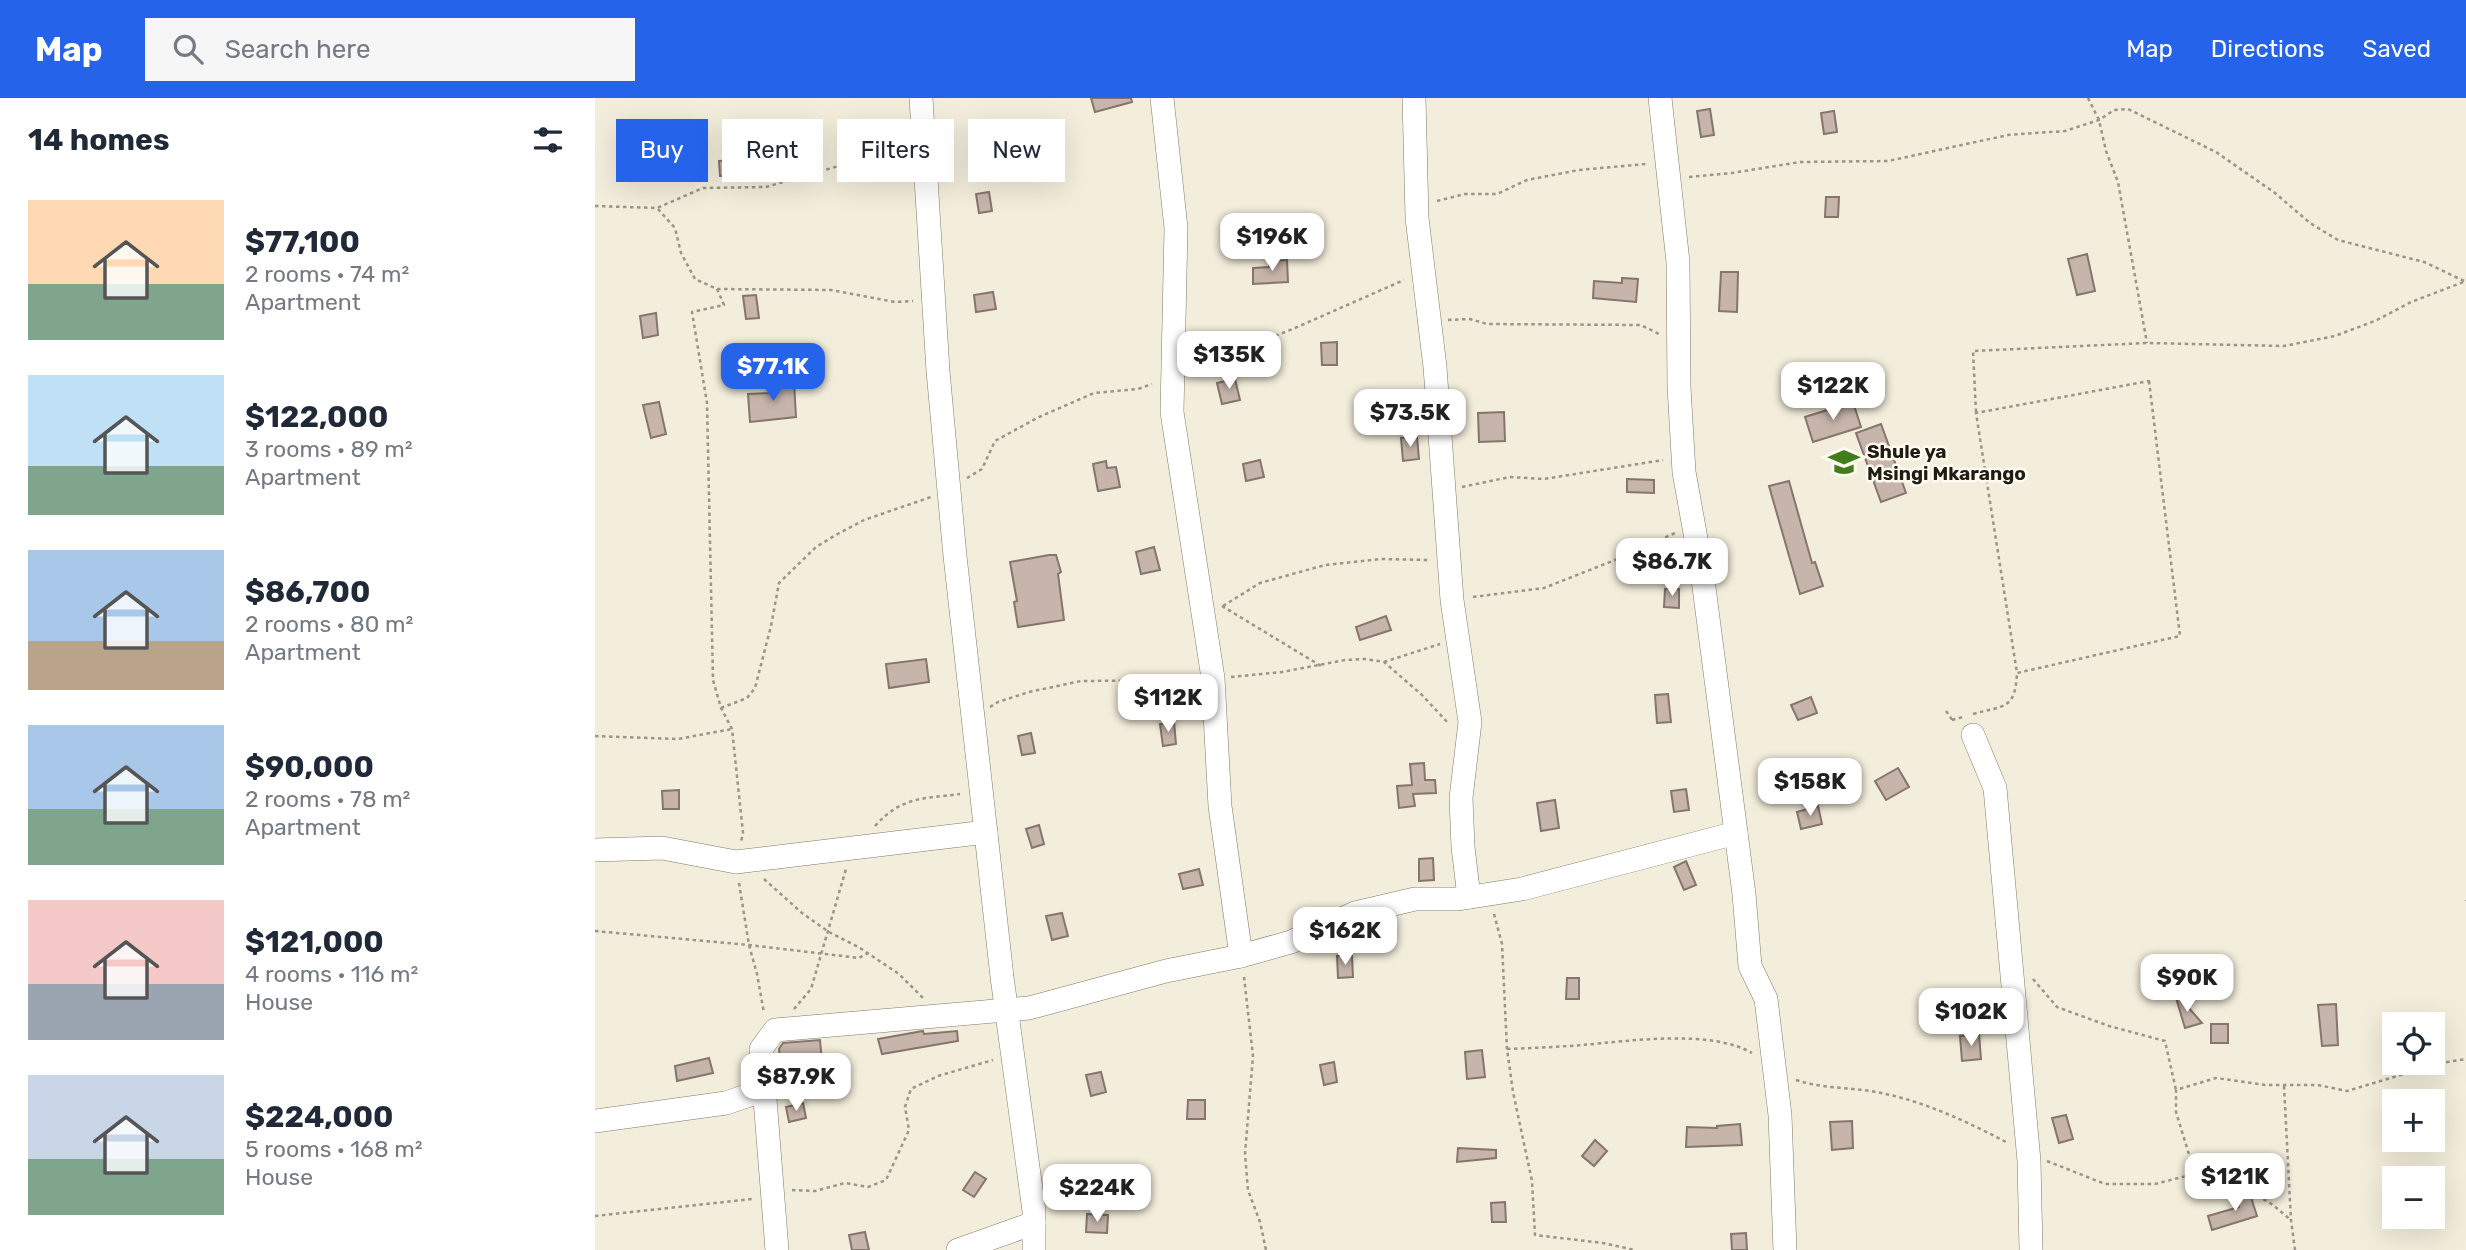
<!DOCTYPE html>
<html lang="en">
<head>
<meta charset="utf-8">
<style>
	body { margin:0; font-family:Rubik,sans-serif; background:#f6f6f7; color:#1f2937; height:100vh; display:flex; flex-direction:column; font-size:26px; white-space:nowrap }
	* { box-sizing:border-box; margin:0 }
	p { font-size:23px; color:#747a83 }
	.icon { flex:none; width:38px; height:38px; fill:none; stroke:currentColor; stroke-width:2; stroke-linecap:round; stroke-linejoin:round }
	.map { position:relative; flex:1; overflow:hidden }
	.side { display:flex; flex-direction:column; background:#fff; width:595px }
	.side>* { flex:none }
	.top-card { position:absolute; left:21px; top:21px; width:665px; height:63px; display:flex; gap:14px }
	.controls { position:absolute; left:1787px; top:914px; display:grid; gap:14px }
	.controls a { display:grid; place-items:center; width:63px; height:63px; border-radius:0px; background:#fff; box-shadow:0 7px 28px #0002; font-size:35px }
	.price { position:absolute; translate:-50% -60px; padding:0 16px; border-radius:14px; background:#fff; color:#222; font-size:23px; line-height:46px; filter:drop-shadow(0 2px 4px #0008) }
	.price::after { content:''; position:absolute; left:50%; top:42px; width:21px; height:16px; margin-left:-10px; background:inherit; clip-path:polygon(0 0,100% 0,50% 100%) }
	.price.selected { background:#2563eb; color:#fff }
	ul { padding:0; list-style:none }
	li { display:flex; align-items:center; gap:21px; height:175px; padding:0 28px }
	li span { display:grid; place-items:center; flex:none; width:196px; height:140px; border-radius:0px; color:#555 }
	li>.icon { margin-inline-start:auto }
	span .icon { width:84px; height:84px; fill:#fffc; stroke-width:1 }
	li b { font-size:30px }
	h2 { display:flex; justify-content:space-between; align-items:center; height:84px; padding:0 28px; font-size:30px }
	.chip { padding:0 24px; border-radius:0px; background:#fff; box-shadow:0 7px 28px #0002; font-size:24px; line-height:63px }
	.chip.selected { background:#2563eb; color:#fff }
	header { display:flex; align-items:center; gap:42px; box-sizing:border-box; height:98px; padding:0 35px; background:#2563eb; color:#fff }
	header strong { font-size:33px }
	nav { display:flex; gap:38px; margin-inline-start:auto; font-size:24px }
	.search { width:490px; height:63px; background:#f6f6f7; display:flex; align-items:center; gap:18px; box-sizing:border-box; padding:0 24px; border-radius:0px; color:#747a83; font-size:26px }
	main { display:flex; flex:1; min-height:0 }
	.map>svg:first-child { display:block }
	.building { fill:#c7b5ab; stroke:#85756c; stroke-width:2 }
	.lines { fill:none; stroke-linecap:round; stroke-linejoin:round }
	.minor-casing { stroke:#807a6a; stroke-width:24 }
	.path { stroke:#999588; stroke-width:2.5; stroke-dasharray:3.5 3.5; stroke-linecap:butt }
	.minor { stroke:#fff; stroke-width:23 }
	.labels { text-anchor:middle; stroke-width:5; stroke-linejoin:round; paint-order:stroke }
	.poi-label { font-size:19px; font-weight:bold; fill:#1e1c15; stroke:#fefaf0; text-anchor:start }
</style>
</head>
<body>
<header>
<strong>Map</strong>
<div class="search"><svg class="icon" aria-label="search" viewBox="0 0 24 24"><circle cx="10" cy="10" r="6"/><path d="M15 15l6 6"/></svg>Search here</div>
<nav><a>Map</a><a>Directions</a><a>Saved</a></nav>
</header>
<main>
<section class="side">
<h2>14 homes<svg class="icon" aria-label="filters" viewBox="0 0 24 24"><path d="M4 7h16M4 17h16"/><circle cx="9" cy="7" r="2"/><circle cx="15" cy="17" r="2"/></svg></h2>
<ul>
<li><span style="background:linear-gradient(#ffd9b3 60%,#7fa58c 0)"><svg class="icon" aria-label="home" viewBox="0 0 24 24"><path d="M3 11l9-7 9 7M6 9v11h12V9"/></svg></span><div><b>$77,100</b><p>2 rooms · 74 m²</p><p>Apartment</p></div></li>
<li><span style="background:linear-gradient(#bfe0f5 65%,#7fa58c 0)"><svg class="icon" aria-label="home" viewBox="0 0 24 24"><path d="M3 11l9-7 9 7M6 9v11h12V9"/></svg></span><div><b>$122,000</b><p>3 rooms · 89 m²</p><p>Apartment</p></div></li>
<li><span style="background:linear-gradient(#a9c7e8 65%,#b9a48a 0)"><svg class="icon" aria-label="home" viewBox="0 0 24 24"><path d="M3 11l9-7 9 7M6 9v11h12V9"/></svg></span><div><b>$86,700</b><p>2 rooms · 80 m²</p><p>Apartment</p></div></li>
<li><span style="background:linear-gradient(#a9c7e8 60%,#7fa58c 0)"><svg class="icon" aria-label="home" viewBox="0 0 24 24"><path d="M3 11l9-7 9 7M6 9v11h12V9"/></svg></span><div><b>$90,000</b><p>2 rooms · 78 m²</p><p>Apartment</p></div></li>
<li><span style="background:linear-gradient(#f6c9c9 60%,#9aa5b1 0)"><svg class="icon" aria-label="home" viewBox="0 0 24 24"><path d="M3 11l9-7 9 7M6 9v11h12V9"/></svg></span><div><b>$121,000</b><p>4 rooms · 116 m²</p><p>House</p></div></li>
<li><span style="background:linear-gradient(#c9d6e8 60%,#7fa58c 0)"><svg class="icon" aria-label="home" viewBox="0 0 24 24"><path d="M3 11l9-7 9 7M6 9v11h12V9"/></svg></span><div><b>$224,000</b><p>5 rooms · 168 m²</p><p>House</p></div></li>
</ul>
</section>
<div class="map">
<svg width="1871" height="1152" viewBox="0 0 1871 1152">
	<rect width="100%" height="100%" fill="#f3eddb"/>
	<g class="building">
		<polygon points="496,0 536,0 537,4 500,14"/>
		<polygon points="1115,11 1119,37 1106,39 1102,13"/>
		<polygon points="1239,13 1242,34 1229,36 1226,15"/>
		<polygon points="146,62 146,78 125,78 124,63"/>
		<polygon points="394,94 397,113 384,115 381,96"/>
		<polygon points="1231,99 1244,99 1243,119 1230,119"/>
		<polygon points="1492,156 1500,193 1482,197 1473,161"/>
		<polygon points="692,162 693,184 658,186 658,170 674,169 674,163"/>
		<polygon points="1126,174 1143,174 1142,214 1124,213"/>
		<polygon points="1027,180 1043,181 1041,204 998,200 999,183 1027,185"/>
		<polygon points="398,194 401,211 381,214 379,197"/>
		<polygon points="161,197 164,220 151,221 148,198"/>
		<polygon points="61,215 63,237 48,240 45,218"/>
		<polygon points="742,244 742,267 727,267 726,245"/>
		<polygon points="640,281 645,302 627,306 622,285"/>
		<polygon points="199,284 201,319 155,324 153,296 174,295 173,286"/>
		<polygon points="64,304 71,336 56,340 48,307"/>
		<polygon points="1258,304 1266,329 1218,344 1210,319"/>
		<polygon points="909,314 910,343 884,344 883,315"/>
		<polygon points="1286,326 1311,395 1286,404 1261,335"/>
		<polygon points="822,339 824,361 808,363 806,340"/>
		<polygon points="665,362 669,379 651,383 648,366"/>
		<polygon points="511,363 512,370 521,369 525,389 503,393 498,366"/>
		<polygon points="1032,381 1059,382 1059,395 1032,394"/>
		<polygon points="1194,383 1217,465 1220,464 1228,488 1205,496 1174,388"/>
		<polygon points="559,449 565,472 546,476 541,454"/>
		<polygon points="454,457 461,457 466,474 463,476 469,522 423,529 419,504 422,503 415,464"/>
		<polygon points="1070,491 1084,491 1084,510 1069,509"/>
		<polygon points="791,518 796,532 765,542 761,529"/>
		<polygon points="331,561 334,584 294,590 291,566"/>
		<polygon points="1073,596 1076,624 1062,625 1060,597"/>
		<polygon points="1216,599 1222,615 1203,622 1196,607"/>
		<polygon points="579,624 581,646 568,648 565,626"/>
		<polygon points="436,635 440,655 427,657 423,638"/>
		<polygon points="829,665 830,682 840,682 841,695 818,696 820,708 804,710 802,688 817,687 815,666"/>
		<polygon points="1303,670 1314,689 1291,702 1280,683"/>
		<polygon points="1091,691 1094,712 1079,714 1076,693"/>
		<polygon points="84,692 84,711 68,711 67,693"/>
		<polygon points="960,702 964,730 946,733 942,705"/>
		<polygon points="1223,708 1227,726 1206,731 1202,714"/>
		<polygon points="444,727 449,746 437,750 431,731"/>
		<polygon points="838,760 839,782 824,783 824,761"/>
		<polygon points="1091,763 1101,787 1089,792 1079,769"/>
		<polygon points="604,771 608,787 588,791 584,776"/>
		<polygon points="467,815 473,838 457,842 451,818"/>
		<polygon points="742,858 757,858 758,879 743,880"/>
		<polygon points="972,880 984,880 984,901 971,901"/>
		<polygon points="1579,893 1607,925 1590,930"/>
		<polygon points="1741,906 1743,947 1727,948 1723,907"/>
		<rect x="1616" y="926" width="17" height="19"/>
		<polygon points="328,933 329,936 362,933 363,943 287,956 283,941"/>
		<polygon points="1384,936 1386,961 1367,963 1365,938"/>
		<polygon points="225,942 227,964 186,969 184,951 188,945"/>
		<polygon points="887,952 890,979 872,981 870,954"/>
		<polygon points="114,960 118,975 82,983 80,968"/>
		<polygon points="739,964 742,984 729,987 725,967"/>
		<polygon points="506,974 511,994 496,998 491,977"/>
		<polygon points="593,1002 610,1002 610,1021 592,1021"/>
		<polygon points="208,1005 211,1020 194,1024 191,1009"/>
		<polygon points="1471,1017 1478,1041 1464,1045 1457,1020"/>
		<polygon points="1257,1023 1258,1050 1237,1052 1235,1024"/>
		<polygon points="1145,1026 1147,1047 1091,1049 1092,1029 1122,1030 1122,1028"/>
		<polygon points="1000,1042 1012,1053 999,1068 987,1058"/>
		<polygon points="863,1050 901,1052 901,1060 862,1064"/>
		<polygon points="380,1074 391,1081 379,1099 368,1092"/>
		<polygon points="1654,1093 1662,1118 1617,1132 1613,1118 1644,1109 1640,1098"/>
		<polygon points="910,1104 911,1124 897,1124 896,1105"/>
		<polygon points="492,1116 513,1117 512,1135 491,1134"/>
		<polygon points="270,1134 274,1152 257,1152 254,1137"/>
		<polygon points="1151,1135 1152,1152 1137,1152 1136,1136"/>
	</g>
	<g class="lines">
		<g class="minor-casing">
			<g id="minor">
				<polyline points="326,0 343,273 360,458 407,879 439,1113 439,1152"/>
				<polyline points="567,0 581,130 577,314 618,580 625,708 646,858"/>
				<polyline points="819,0 822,120 840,269 857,502 875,624 866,700 868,749 874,799"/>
				<polyline points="1065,0 1083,164 1084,289 1089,374 1107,474 1149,796 1155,868 1171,901 1185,1017 1190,1152"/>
				<polyline points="1378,637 1400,690 1434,1063 1436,1152"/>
				<polyline points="0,752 67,750 141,764 391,734"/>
				<polyline points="0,1023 131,1005 169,992"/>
				<polyline points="182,1152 166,951 180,932 434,910 571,873 646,858 696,844 760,815 820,801 863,801 927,791 1141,735"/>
				<polyline points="363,1152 439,1125"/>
			</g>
		</g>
		<g class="path">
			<polyline points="1493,0 1504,22 1511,53 1523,84 1552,245"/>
			<polyline points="1094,79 1137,75 1205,64 1293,63 1413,37 1470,33 1504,22 1519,12 1533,11 1621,54 1680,95 1715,125 1743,142 1829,164 1869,183"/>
			<polyline points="842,103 870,96 902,96 932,82 984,72 1051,66"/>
			<polyline points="0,108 62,110 108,90 171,89 261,63 311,69"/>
			<polyline points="63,111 80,130 86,155 100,181 122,191 236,192 300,204 318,203"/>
			<polyline points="122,191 129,207 97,214 112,305 118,582 126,610 137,631 148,735 146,744"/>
			<polyline points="853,222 875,221 892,226 1046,227 1064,236"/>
			<polyline points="596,272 700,230 809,182"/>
			<polygon points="1554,283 1585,538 1422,575 1381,315"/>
			<polyline points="1381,314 1378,253 1552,245 1689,248 1740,238 1782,222 1816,204 1871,183"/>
			<polyline points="372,380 387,371 400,343 444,319 499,295 543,291 557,286"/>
			<polyline points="867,389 915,379 949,381 1068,362"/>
			<polyline points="878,499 949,490 1020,462 1080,435"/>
			<polyline points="627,508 726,568"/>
			<polyline points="628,508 665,485 730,467 786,461 833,462"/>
			<polyline points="789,564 845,546"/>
			<polyline points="636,579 687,574 750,562 770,561 789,564 827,597 854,626"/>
			<polyline points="395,609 403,604 434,594 486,583 598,582"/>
			<polyline points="126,610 152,600 160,590 176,528 184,485 221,449 239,438 269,422 336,399"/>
			<polyline points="1351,613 1358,623"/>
			<path d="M1378 616C1410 607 1420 612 1422 575"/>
			<polyline points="1357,622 1368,619"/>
			<polyline points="0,638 83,641 137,631"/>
			<path d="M280 728C307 698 328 701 365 696"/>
			<polyline points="169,781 207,815 234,834 265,850 304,876 328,900"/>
			<polyline points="144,785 154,847 162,876 169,915"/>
			<polyline points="1871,802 1871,803"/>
			<polyline points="899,816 907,846 912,951 918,994 937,1083 940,1137 1008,1145 1040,1152"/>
			<polyline points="0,833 154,847 264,860 273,855"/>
			<polyline points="649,879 658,958 650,1056 653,1092 665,1124 671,1152"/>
			<polyline points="1438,881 1462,909 1514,928 1570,943 1581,992"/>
			<polyline points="199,911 216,891 251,771"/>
			<path d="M912 951C937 950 962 949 987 947 1034 943 1116 931 1157 955"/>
			<path d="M1201 982C1228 991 1254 989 1281 994 1326 1002 1371 1023 1411 1044"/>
			<polyline points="1689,988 1696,1122 1700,1152"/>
			<polyline points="1452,1063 1510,1086 1560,1086 1618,1071 1678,1107 1696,1122"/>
			<polyline points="1600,1076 1581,1014 1581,992 1621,980 1670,987 1723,987 1752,993 1846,965 1871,961"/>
			<polyline points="197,1092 220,1093 250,1085 273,1089 291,1082 314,1032 310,1009 316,991 343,978 398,962"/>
			<polyline points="0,1118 157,1101"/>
		</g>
		<use href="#minor" class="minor"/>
	</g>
	<defs>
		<g id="school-bare" transform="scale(2.415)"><path d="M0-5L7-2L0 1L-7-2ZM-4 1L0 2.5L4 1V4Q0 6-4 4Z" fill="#417e1b" stroke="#fefaf0" stroke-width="2.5" paint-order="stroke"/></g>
	</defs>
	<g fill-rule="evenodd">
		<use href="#school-bare" x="1249" y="364"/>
	</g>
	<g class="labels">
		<g class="poi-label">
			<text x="1272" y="360">Shule ya<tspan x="1272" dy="22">Msingi Mkarango</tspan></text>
		</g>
	</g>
</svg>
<div class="controls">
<a><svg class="icon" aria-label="locate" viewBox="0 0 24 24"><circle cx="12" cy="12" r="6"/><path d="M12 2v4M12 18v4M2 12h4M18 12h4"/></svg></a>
<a>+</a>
<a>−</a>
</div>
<b class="price" style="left:677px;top:175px">$196K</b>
<b class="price" style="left:634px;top:293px">$135K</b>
<b class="price selected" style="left:178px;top:305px">$77.1K</b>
<b class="price" style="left:1238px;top:324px">$122K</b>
<b class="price" style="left:815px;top:351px">$73.5K</b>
<b class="price" style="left:1077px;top:500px">$86.7K</b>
<b class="price" style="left:573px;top:636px">$112K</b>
<b class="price" style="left:1215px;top:720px">$158K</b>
<b class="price" style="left:750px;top:869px">$162K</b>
<b class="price" style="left:1592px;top:916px">$90K</b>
<b class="price" style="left:1376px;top:950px">$102K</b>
<b class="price" style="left:201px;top:1015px">$87.9K</b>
<b class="price" style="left:1640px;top:1115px">$121K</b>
<b class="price" style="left:502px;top:1126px">$224K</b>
<div class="top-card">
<a class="chip selected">Buy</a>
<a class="chip">Rent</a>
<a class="chip">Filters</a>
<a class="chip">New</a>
</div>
</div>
</main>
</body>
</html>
